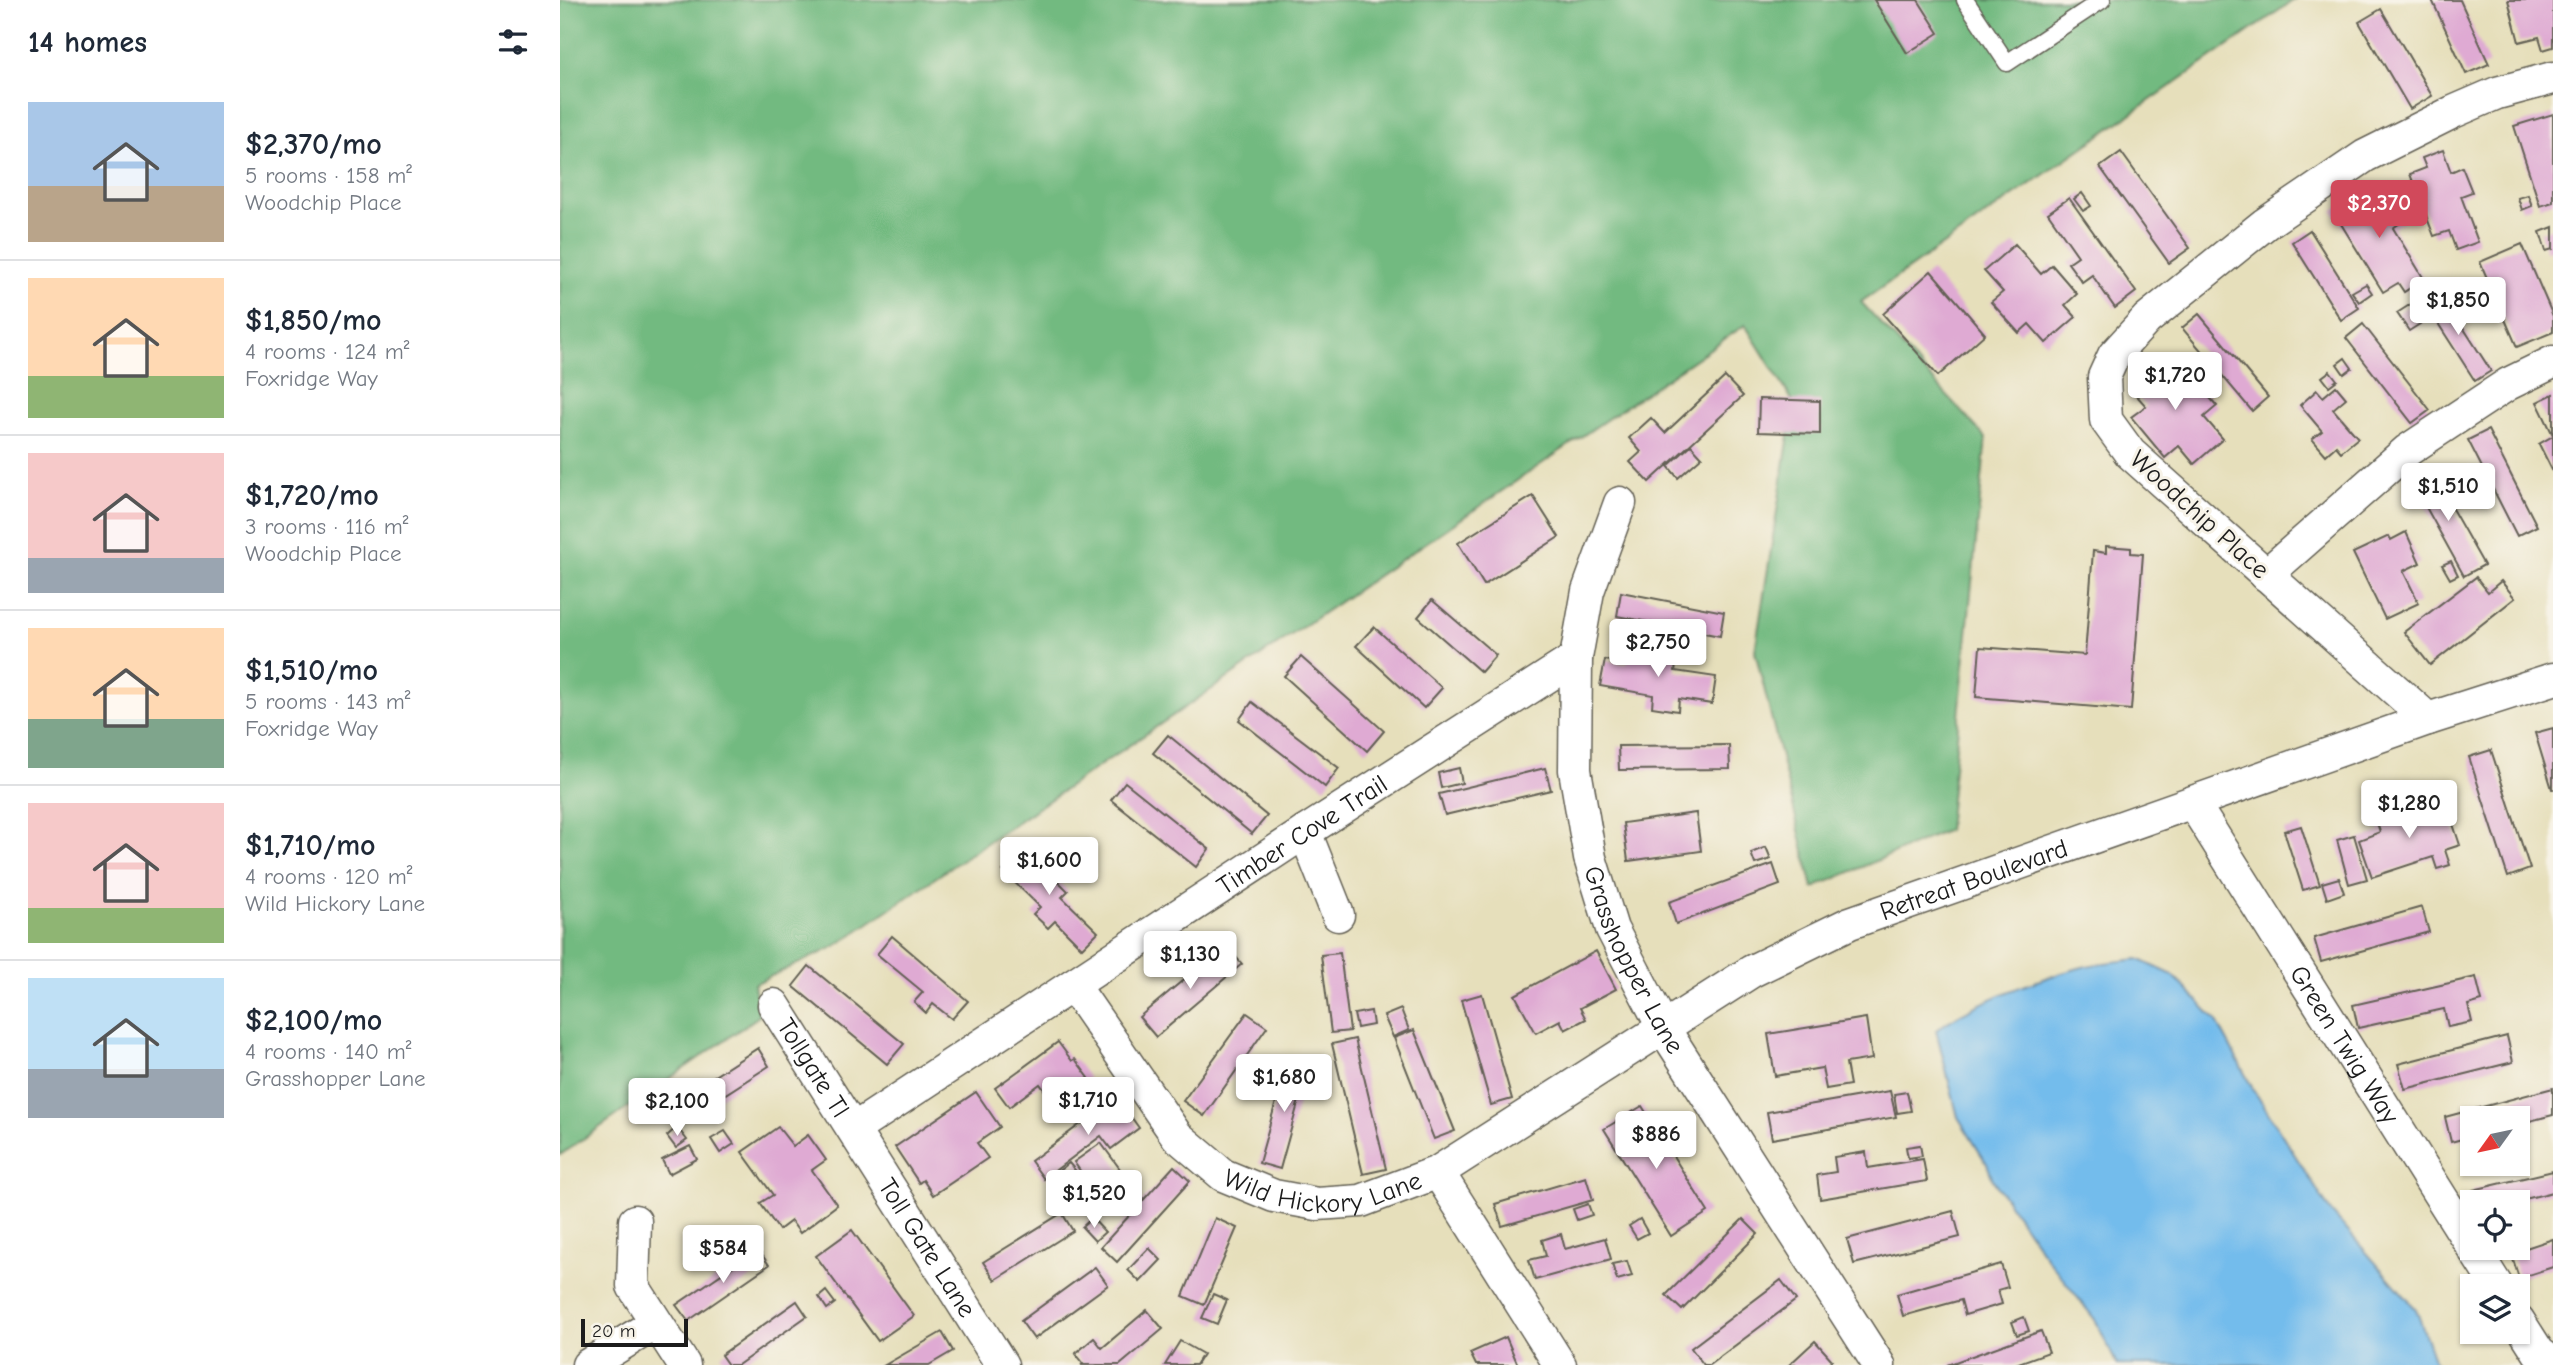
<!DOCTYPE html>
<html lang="en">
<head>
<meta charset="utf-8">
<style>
	body { margin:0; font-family:"Comic Neue",sans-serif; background:#f6f6f7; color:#1f2937; height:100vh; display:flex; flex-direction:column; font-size:26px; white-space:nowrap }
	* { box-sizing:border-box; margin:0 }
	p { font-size:23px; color:#747a83 }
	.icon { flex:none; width:38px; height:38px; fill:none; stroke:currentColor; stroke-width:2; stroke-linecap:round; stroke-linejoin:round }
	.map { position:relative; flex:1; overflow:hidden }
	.drawer { display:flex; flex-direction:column; background:#fff; width:560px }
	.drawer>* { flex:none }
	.needle { width:46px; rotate:237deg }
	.buttons { position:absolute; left:1900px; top:1106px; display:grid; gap:14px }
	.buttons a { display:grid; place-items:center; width:70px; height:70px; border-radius:0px; background:#fff; box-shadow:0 2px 5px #0004; font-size:35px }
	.scale { position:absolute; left:21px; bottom:18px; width:107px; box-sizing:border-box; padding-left:7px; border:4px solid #1c1c1c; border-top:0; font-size:19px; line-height:24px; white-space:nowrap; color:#1c1c1c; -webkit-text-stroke:5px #f7f3e8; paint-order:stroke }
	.price { position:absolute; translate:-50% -60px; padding:0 16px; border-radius:7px; background:#fff; color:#222; font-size:23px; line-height:46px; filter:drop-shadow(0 2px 4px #0008) }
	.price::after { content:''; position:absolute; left:50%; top:42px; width:21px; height:16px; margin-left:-10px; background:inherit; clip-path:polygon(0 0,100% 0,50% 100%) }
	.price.selected { background:#d1495b; color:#fff }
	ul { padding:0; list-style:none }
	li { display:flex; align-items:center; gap:21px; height:175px; padding:0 28px }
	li+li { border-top:2px solid #e0e1e3 }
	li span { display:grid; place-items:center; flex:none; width:196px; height:140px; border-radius:0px; color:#555 }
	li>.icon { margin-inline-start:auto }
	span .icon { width:84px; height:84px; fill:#fffc; stroke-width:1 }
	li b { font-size:30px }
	h2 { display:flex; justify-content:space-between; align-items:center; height:84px; padding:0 28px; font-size:30px }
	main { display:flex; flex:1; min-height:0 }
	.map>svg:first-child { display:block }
	.forest { fill:#72ba80; stroke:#476b4e; stroke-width:2 }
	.water { fill:#73bcec; stroke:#486c84; stroke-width:2 }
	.building { fill:#dfaad3 }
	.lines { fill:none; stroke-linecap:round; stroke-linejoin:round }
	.service-casing { stroke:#636054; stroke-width:19 }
	.minor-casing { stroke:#636054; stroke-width:35 }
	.service { stroke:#fff; stroke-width:16 }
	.minor { stroke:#fff; stroke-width:32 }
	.labels { text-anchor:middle; stroke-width:6; stroke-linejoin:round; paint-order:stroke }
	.street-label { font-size:26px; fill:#1c1c1c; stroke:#f7f3e8 }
</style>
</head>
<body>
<main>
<section class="drawer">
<h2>14 homes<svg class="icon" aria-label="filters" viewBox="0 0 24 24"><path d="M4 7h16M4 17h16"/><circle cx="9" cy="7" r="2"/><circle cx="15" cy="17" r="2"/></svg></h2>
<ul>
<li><span style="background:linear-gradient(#a9c7e8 60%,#b9a48a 0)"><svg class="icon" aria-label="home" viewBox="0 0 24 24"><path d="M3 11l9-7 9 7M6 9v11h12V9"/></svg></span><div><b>$2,370/mo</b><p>5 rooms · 158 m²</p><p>Woodchip Place</p></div></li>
<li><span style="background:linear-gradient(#ffd9b3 70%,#8fb573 0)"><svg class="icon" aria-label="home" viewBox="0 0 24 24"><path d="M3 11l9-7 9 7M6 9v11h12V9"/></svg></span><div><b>$1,850/mo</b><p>4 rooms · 124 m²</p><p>Foxridge Way</p></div></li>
<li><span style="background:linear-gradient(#f6c9c9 75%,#9aa5b1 0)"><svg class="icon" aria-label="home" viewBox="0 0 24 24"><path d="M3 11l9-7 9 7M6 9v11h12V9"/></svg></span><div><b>$1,720/mo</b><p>3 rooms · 116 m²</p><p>Woodchip Place</p></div></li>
<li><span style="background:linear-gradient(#ffd9b3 65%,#7fa58c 0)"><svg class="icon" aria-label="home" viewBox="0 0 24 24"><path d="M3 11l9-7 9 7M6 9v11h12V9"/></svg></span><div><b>$1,510/mo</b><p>5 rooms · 143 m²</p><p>Foxridge Way</p></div></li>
<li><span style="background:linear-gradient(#f6c9c9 75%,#8fb573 0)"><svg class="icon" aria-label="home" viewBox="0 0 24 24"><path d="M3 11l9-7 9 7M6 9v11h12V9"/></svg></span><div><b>$1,710/mo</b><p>4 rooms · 120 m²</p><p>Wild Hickory Lane</p></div></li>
<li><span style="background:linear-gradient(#bfe0f5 65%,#9aa5b1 0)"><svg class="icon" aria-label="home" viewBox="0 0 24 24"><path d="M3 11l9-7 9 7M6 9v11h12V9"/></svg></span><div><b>$2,100/mo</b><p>4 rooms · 140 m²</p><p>Grasshopper Lane</p></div></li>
</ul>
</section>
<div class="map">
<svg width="1993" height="1365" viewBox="0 0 1993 1365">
	<rect width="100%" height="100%" fill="#f7f3e8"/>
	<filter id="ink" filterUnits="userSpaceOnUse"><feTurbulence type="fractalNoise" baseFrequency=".0143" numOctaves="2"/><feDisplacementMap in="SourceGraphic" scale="14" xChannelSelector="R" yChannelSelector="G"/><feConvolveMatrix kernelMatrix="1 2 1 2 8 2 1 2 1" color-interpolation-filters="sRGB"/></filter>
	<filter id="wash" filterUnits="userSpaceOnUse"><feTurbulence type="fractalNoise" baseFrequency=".00686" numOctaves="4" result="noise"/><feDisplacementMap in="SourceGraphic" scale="28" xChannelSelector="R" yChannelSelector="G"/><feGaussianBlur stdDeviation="1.57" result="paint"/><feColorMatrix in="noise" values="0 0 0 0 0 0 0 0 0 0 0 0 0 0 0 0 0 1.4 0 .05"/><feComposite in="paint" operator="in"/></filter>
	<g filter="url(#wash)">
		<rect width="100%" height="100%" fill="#e6dfbb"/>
		<polygon class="forest" points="0,0 1734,0 1301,302 1426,438 1388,830 1253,888 1195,651 1234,403 1185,325 274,947 194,984 199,1016 0,1155"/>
		<path class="water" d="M1578 959 1613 975 1656 1020 1693 1089 1771 1212 1856 1309 1876 1365H1557L1536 1321 1482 1252 1433 1180 1427 1164 1398 1117 1376 1030C1414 1002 1473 981 1519 968 1538 962 1559 962 1578 959Z"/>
		<g id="blocks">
			<g class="building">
				<polygon points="1314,0 1358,0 1379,33 1347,53"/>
				<polygon points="1872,0 1900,0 1929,64 1906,74"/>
				<polygon points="1948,0 1993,0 1993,47 1983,50 1979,37 1959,42"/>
				<polygon points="1821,9 1872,96 1850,109 1799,22"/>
				<polygon points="1993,114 1993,202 1980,206 1954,126"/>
				<polygon points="1883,150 1891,172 1902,167 1912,192 1901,196 1918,242 1896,250 1889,231 1874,236 1850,174 1866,168 1862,158"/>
				<polygon points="1561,152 1630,248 1609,263 1540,167"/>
				<polygon points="1807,186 1820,208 1831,201 1843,221 1833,228 1864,279 1844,292 1838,283 1823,292 1773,211"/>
				<polygon points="1522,193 1531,206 1523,211 1514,199"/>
				<polygon points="1968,195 1972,206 1962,210 1958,198"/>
				<polygon points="1509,198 1576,292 1555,308 1532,275 1522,282 1508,263 1518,256 1488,213"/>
				<polygon points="1993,227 1993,249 1986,251 1980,232"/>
				<polygon points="1750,230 1799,308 1781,320 1732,242"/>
				<polygon points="1455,244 1481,274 1492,265 1517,294 1505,305 1516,317 1486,343 1469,324 1459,333 1431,302 1443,292 1424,271"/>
				<polygon points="1962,244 1993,316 1993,332 1957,347 1920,262"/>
				<polygon points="1371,271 1425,334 1378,376 1323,314"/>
				<polygon points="1806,284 1812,293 1799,302 1792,292"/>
				<polygon points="1881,293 1931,371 1915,381 1865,303"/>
				<polygon points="1851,304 1863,322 1849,331 1837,313"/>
				<polygon points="1639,314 1708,397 1692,411 1622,328"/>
				<polygon points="1803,324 1870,410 1852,423 1786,338"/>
				<polygon points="1785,358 1792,368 1784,374 1777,364"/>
				<polygon points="1619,362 1657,406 1644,417 1663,439 1634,464 1619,446 1605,458 1571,417 1586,406 1569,387 1597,363 1605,373"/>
				<polygon points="1770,371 1777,380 1769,386 1762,377"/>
				<polygon points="1165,377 1183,396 1089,482 1070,462 1081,452 1069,438 1091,418 1105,433"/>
				<polygon points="1776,386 1786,398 1773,409 1798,438 1781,452 1776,446 1766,455 1752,439 1762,431 1740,405 1757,390 1763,397"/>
				<polygon points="1993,394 1993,435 1977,402"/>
				<polygon points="1199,399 1260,401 1260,434 1198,432"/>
				<polygon points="1928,430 1977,526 1957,536 1908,440"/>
				<polygon points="1993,436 1993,472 1979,444"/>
				<polygon points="1131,445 1142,457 1118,478 1108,466"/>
				<polygon points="1870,470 1924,565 1904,576 1851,480"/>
				<polygon points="973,496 999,537 924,585 898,543"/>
				<polygon points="1846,532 1860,563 1843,571 1859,603 1825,619 1793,553 1829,536 1831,540"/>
				<polygon points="1546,546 1571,548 1571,553 1583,554 1571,710 1416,697 1420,647 1525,655 1533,551 1546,553"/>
				<polygon points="1891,561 1898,575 1890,579 1882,565"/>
				<polygon points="1916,577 1928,592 1941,581 1955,598 1870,665 1844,632"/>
				<polygon points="1061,592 1164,612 1160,636 1057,616"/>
				<polygon points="872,600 936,655 921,672 858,617"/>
				<polygon points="814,627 882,688 864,708 796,646"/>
				<polygon points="1070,646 1118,654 1115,671 1156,677 1152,704 1119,699 1118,711 1092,707 1093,695 1040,686 1045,660 1067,664"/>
				<polygon points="741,657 824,731 807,751 724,676"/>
				<polygon points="692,702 779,768 765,787 679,720"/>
				<polygon points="1993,728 1993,789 1992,789 1975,733"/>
				<polygon points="608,735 707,816 692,834 593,753"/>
				<polygon points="1169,745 1170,769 1059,770 1058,746"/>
				<polygon points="1931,750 1970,869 1948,877 1909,757"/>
				<polygon points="899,768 902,783 881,788 878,773"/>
				<polygon points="985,768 991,790 885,815 879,794"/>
				<polygon points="565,782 649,849 636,867 551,800"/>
				<polygon points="1849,801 1855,820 1888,809 1900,845 1885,850 1890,865 1877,869 1873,857 1812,877 1799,840 1820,832 1814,814"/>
				<polygon points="1136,813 1141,851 1068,861 1063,823"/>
				<polygon points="1741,826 1760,885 1743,890 1724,831"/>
				<polygon points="1794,835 1807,879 1789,884 1777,840"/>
				<polygon points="1206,847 1211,859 1195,864 1191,853"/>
				<polygon points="475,851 496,871 485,882 488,884 495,878 508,891 502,897 538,932 522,948 495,921 488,928 473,914 480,907 443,871 458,854 466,862"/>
				<polygon points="1213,864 1220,885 1116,924 1109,902"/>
				<polygon points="1779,878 1784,893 1767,899 1762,883"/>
				<polygon points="1862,907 1869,932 1761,962 1754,938"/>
				<polygon points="332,936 408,1001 392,1019 373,1004 366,1013 354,1002 363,992 317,954"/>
				<polygon points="665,945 682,964 596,1037 579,1017"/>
				<polygon points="1036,951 1056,989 1020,1008 1026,1019 1005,1030 1000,1020 976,1033 955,995"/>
				<polygon points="780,953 790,1031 771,1033 761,955"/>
				<polygon points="249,966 344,1044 327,1064 233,986"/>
				<polygon points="1916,977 1922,1001 1908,1005 1912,1022 1888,1027 1884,1009 1798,1028 1793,1005"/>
				<polygon points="922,994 952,1099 931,1105 901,1000"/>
				<polygon points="841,1009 849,1030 833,1037 824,1016"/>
				<polygon points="811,1011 813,1025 797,1028 794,1014"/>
				<polygon points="687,1013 707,1027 644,1116 623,1101"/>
				<polygon points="1306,1018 1312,1059 1286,1063 1290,1085 1266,1089 1262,1068 1215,1076 1208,1034"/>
				<polygon points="854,1030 895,1131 874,1139 834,1038"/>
				<polygon points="1947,1036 1953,1062 1845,1089 1838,1064"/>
				<polygon points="795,1039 826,1169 803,1174 772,1044"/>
				<polygon points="498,1042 512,1061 515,1059 529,1078 494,1103 480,1084 449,1107 435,1088"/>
				<polygon points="198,1048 209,1066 136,1113 125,1095"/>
				<polygon points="728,1058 749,1064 720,1169 699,1163"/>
				<polygon points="1993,1088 1993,1115 1958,1124 1958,1118 1913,1118 1913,1136 1891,1142 1885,1117"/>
				<polygon points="1330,1091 1336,1117 1212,1139 1207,1112"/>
				<polygon points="416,1092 440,1127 417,1143 428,1158 373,1195 363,1180 359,1183 335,1147"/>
				<polygon points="1347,1092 1351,1111 1337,1113 1334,1094"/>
				<polygon points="557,1097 579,1128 551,1149 541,1136 484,1179 471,1161"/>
				<polygon points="1082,1106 1148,1212 1111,1236 1044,1129"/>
				<polygon points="117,1127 127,1140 116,1148 107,1136"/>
				<polygon points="218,1127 233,1146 248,1135 266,1160 252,1170 277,1205 240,1233 231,1221 219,1230 200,1203 213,1195 182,1152"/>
				<polygon points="165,1131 174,1144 160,1153 151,1139"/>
				<polygon points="541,1143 560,1169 532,1188 514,1162"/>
				<polygon points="1360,1145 1362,1156 1348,1158 1346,1147"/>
				<polygon points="130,1146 137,1159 109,1174 102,1160"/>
				<polygon points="1306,1152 1308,1168 1363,1159 1367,1181 1260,1199 1257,1175 1276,1172 1274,1157"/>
				<polygon points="509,1163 520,1176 502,1190 491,1177"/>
				<polygon points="614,1166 630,1181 557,1262 541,1247"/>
				<polygon points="1993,1171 1993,1192 1953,1202 1916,1202 1913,1190"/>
				<polygon points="1026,1177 1033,1200 942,1226 935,1204"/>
				<polygon points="1028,1204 1032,1215 1017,1220 1013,1209"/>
				<polygon points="1393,1211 1400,1237 1294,1264 1287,1239"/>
				<polygon points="502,1213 513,1231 435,1280 423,1262"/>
				<polygon points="532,1218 545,1232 535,1241 522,1227"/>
				<polygon points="655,1218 677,1228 644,1305 623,1296"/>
				<polygon points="1080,1219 1088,1233 1077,1239 1069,1226"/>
				<polygon points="1183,1219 1198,1234 1122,1310 1106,1295"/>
				<polygon points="292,1230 354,1316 318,1341 256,1256"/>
				<polygon points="1001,1234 1005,1249 1045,1238 1051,1259 975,1280 969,1260 986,1256 982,1240"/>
				<polygon points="1993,1239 1993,1267 1959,1278 1951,1253"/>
				<polygon points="589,1248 601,1260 580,1282 568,1270"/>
				<polygon points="198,1249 209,1265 128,1321 116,1305"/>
				<polygon points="1067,1261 1072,1276 1057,1280 1052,1264"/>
				<polygon points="1441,1264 1448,1287 1438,1290 1442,1304 1405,1315 1401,1300 1343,1316 1337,1294"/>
				<polygon points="535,1267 548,1285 474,1339 461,1321"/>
				<polygon points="1221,1280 1236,1300 1149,1365 1144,1365 1131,1348"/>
				<polygon points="266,1291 275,1303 267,1309 259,1297"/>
				<polygon points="653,1294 667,1300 657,1324 642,1318"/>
				<polygon points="237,1301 247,1316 178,1365 168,1365 161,1355"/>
				<polygon points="587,1310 603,1329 560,1365 521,1365 523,1364 515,1354 534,1338 542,1348"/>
				<polygon points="1464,1317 1469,1331 1457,1335 1452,1322"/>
				<polygon points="1481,1331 1489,1352 1453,1365 1387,1365"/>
				<polygon points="382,1332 393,1351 369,1365 325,1365"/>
				<polygon points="946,1337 958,1365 916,1365 910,1353"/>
				<polygon points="620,1341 643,1354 636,1365 605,1365"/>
				<polygon points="1255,1341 1272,1360 1266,1365 1229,1365"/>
			</g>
		</g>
	</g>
	<g filter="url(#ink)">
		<use href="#blocks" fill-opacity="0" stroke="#636054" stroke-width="2"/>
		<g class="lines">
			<g class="service-casing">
				<polyline id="service" points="1405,0 1447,63 1542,0"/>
			</g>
			<g class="minor-casing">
				<g id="minor">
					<path id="s1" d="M1060 503 1028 591 1016 658 1015 770 1030 858 1052 929 1104 1029 1319 1365"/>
					<polyline points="1706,575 1848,450 1948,384 1993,362"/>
					<polyline points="1868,719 1570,453 1546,420 1544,377 1554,355 1587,319 1705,224 1805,156 1893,112 1937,93 1993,78"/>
					<path id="s2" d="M1633 803 1937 1286"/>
					<polyline points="745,832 778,915"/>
					<path id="s3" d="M513 985 617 1136 663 1175 714 1196 757 1204 801 1201 878 1172 1192 971 1290 923 1868 719 1993 679"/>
					<path id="s4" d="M214 1005 442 1365"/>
					<path id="s5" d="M294 1129 745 832 1016 658"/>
					<polyline points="878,1172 1000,1365"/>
					<polyline points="75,1221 73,1286 124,1365"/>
					<polyline points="1958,1320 1979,1353 1993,1363"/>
					<polyline points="28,1365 96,1323"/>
				</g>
			</g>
			<use href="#service" class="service"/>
			<use href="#minor" class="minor"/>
		</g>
	</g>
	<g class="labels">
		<g class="street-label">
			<text transform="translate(1640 514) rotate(42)" y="9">Woodchip Place</text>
			<text dy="9" stroke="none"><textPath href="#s5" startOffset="536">Timber Cove Trail</textPath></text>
			<text dy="9" stroke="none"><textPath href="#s3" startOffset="1082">Retreat Boulevard</textPath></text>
			<text dy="9" stroke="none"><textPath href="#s1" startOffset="474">Grasshopper Lane</textPath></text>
			<text dy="9" stroke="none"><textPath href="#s2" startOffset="285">Green Twig Way</textPath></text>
			<text dy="9" stroke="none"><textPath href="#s4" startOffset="74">Tollgate Tl</textPath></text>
			<text dy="9" stroke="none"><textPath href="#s3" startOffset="348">Wild Hickory Lane</textPath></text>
			<text dy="9" stroke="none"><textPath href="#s4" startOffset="287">Toll Gate Lane</textPath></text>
		</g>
	</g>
</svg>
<div class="buttons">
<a><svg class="needle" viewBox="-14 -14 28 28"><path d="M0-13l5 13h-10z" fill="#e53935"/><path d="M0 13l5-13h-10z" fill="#747a83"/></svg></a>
<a><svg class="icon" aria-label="locate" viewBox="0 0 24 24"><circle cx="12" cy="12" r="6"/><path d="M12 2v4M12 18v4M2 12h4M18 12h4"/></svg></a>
<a><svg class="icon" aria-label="layers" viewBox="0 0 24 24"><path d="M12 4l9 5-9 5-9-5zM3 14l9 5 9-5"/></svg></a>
</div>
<div class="scale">20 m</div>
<b class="price selected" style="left:1819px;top:240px">$2,370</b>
<b class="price" style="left:1898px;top:337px">$1,850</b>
<b class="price" style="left:1615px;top:412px">$1,720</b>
<b class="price" style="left:1888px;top:523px">$1,510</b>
<b class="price" style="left:1098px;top:679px">$2,750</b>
<b class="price" style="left:1849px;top:840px">$1,280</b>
<b class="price" style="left:489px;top:897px">$1,600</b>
<b class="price" style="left:630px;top:991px">$1,130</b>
<b class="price" style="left:724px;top:1114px">$1,680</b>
<b class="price" style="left:528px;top:1137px">$1,710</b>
<b class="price" style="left:117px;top:1138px">$2,100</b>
<b class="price" style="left:1096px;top:1171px">$886</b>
<b class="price" style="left:534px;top:1230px">$1,520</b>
<b class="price" style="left:163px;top:1285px">$584</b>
</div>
</main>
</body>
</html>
